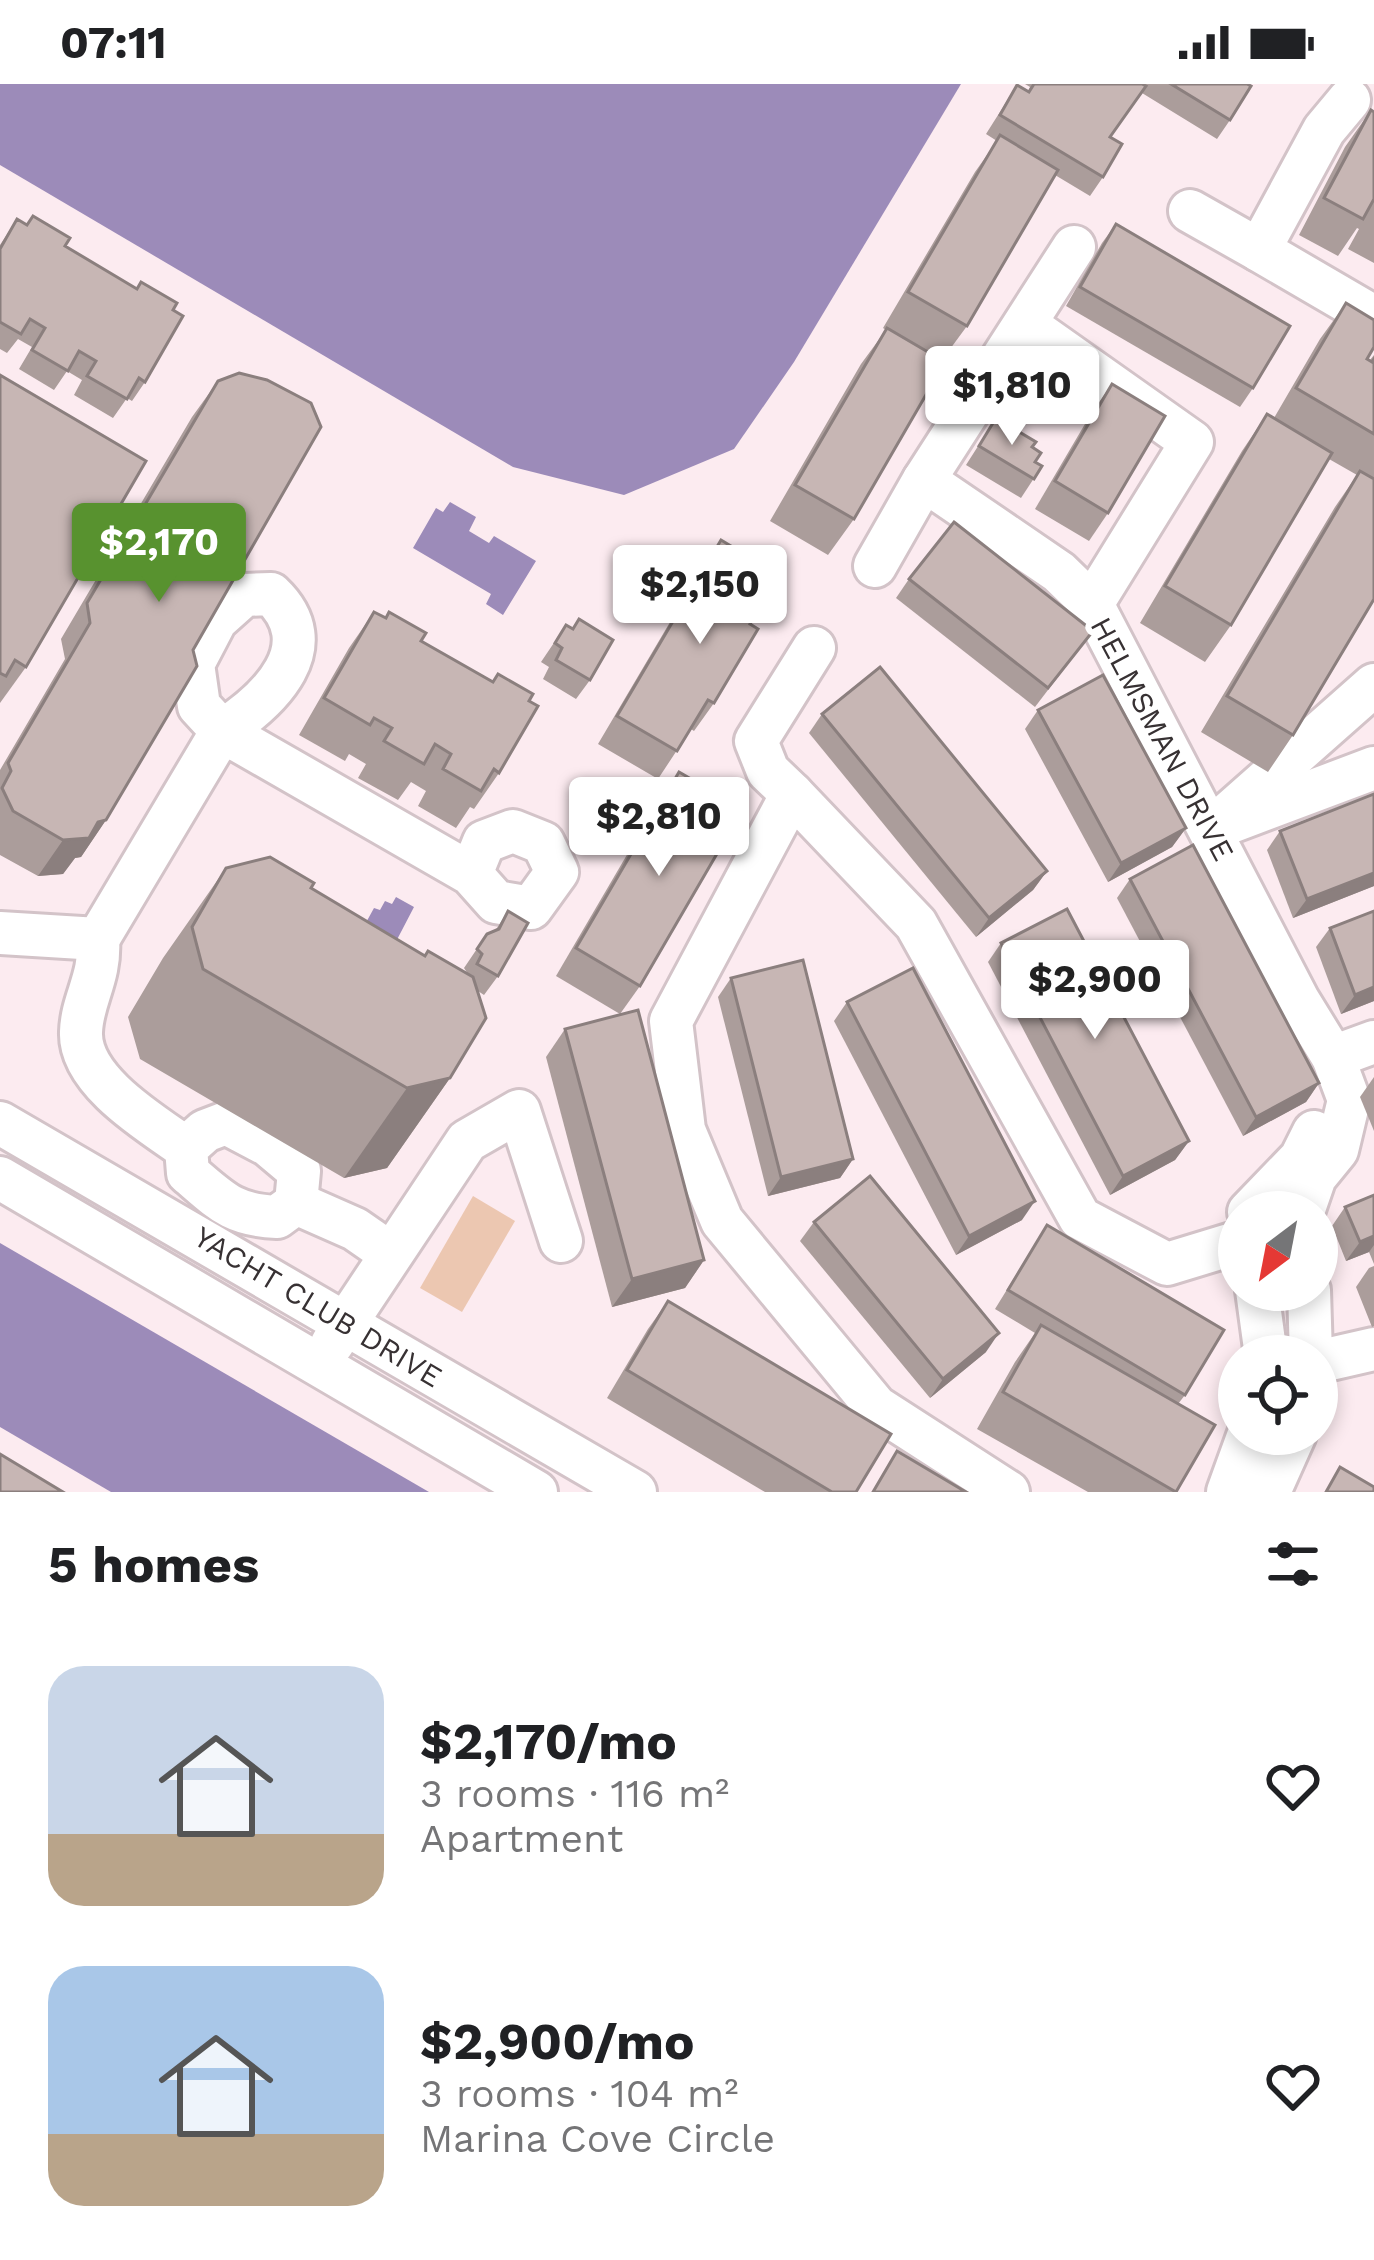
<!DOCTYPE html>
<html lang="en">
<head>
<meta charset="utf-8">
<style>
	body { margin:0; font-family:"Work Sans",sans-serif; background:#f2f2f2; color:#202124; height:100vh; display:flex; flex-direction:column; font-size:45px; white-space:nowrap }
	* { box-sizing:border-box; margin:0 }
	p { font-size:39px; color:#757577 }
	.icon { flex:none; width:66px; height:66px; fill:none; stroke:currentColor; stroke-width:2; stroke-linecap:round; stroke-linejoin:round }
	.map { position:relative; height:1408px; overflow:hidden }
	.drawer { display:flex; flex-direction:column; background:#fff; flex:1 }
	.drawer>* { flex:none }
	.needle { width:78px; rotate:212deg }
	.fabs { position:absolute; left:1218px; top:1107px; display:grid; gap:24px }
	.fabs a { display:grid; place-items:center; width:120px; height:120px; border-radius:50%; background:#fff; box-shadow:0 6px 18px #0003; font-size:60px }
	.price { position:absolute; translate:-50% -102px; padding:0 27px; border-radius:12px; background:#fff; color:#222; font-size:39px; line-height:78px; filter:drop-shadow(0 3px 6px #0008) }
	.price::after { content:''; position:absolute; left:50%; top:72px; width:36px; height:27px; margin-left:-18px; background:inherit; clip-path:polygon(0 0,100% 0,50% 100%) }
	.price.current { background:#58922f; color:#fff }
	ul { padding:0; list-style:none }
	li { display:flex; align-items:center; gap:36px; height:300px; padding:0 48px }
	li span { display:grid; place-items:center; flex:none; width:336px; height:240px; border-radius:36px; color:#555 }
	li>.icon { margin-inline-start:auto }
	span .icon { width:144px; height:144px; fill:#fffc; stroke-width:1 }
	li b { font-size:51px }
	h2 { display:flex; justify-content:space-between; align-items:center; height:144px; padding:0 48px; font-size:51px }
	.status { display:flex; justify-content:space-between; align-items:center; height:84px; padding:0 60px; background:#fff; direction:ltr }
	.status svg { height:33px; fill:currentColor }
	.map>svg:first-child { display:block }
	.green { fill:#ecc7b1 }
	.water { fill:#9c8bb9 }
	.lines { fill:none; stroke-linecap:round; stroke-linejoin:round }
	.minor-casing { stroke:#d3c3c8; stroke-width:48 }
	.minor { stroke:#fff; stroke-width:42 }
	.wall { fill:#ab9d9b }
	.shaded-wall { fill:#8b7f7e }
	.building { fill:#c7b6b4; stroke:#8b7f7e; stroke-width:3 }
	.labels { text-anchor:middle; stroke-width:12; stroke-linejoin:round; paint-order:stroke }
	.street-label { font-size:30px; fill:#373133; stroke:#fff }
</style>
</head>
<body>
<div class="status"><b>07:11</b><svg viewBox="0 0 49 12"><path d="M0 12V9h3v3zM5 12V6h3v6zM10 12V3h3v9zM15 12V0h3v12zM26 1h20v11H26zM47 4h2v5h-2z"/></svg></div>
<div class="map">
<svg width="1374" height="1408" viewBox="0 0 1374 1408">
	<rect width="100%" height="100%" fill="#fcebf0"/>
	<polygon class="green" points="473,1112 515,1137 462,1228 420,1204"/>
	<g class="water">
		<polygon points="0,0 961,0 794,278 734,365 624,411 513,383 0,81"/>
		<polygon points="450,418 476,433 469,447 489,459 494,452 536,477 503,531 486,520 491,510 413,464 436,424 443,428"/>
		<polygon points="396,813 414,823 389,871 363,844 374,824 380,826 385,817 392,820"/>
		<polygon points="0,1159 429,1408 111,1408 0,1343"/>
	</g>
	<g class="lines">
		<g class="minor-casing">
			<g id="minor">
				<polyline points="1349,16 1324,46 1259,166 1374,233"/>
				<polyline points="1190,127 1259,166"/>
				<polyline points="1025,240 1192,358 1092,520"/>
				<polyline points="924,396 1059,488 1092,520 1298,916 1333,973 1349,1016 1337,1066 1315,1093 1303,1128"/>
				<polyline points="875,482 924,396 1074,163"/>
				<path d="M271 510C326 562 270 616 222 647L199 622 193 580 216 536 244 511Z"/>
				<polyline points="792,710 768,687 756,657 814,564"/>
				<polyline points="1233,737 1374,684"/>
				<polyline points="1210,746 1374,601"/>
				<polyline points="0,849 98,855 222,647 471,790 496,818 531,824 557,788 543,759 513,747 484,758 471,790"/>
				<path d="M98 855C101 894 82 915 81 948 79 997 152 1040 186 1064"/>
				<polyline points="1333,973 1374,958"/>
				<polyline points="0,1039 635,1408"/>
				<path d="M226 1039 268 1061 299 1087 296 1119 277 1133C232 1131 221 1117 188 1089L186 1064 205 1047Z"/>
				<polyline points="0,1094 536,1408"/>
				<polyline points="296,1119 355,1145 391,1170"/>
				<polyline points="1249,1128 1301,1074 1314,1048"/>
				<polyline points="1257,1206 1266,1272"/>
				<polyline points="1309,1206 1311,1272"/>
				<polyline points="332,1260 467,1057 519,1027 561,1157"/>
				<polyline points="1317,1278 1374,1265"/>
				<polyline points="1008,1408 876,1323 722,1137 684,1046 671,937 792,710 916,840 1080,1134 1167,1180 1239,1158"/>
				<polyline points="1228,1408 1249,1350"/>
				<polyline points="1269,1408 1295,1350"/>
			</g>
		</g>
		<use href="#minor" class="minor"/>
	</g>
	<g class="wall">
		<polygon points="1025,0 1247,0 1230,36 1217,55 1142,9 1110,53 1103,93 1090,112 1055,91 967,242 942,276 854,435 828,471 770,437 861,280 886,246 883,244 975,88 997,57 986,50 1017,1 1028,7 1030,3"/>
		<polygon points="1371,26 1374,28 1374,179 1348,165 1359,145 1357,144 1338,172 1299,151 1345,63"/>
		<polygon points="17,135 173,226 145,298 132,317 127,314 113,334 74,311 82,296 67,287 54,306 19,285 32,263 18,255 7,269 0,265 0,161"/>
		<polygon points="1116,140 1253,304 1240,323 1066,222 1102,159"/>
		<polygon points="1346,219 1367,275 1370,276 1374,271 1374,515 1293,651 1268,688 1201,648 1335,423 1357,391 1329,375 1231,541 1205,578 1140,539 1242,367 1267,330 1274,334 1320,255"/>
		<polygon points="0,291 26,583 0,619"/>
		<polygon points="218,297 193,566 106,736 81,773 75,774 63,790 38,792 0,771 0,686 65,575 61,555 192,333"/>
		<polygon points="1112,300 1108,429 1089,457 1035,425 1092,328"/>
		<polygon points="996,334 1032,363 1035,378 1042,382 1021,414 966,381"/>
		<polygon points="721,456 750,540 714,619 694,647 691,645 658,695 598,660 702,484"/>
		<polygon points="909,495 1093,547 1035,623 896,514"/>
		<polygon points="374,528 421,557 499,689 474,725 470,723 456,744 418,722 426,707 411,698 398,716 358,694 366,680 349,670 345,677 299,651 349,564"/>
		<polygon points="579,535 590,596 576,615 543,595 549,583 541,578 566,541 572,544"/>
		<polygon points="1038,626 1186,744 1172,763 1108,798 1025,645"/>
		<polygon points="822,630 1047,787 1033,806 976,853 809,649"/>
		<polygon points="679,688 640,902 620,930 556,892 659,716"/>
		<polygon points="1374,710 1374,802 1293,834 1267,766 1280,747"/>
		<polygon points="226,784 311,804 425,872 468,890 464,884 487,850 495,847 508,827 498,892 484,911 478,907 450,994 387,1084 344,1094 140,975 128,933 163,874"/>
		<polygon points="1130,795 1319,999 1306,1018 1243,1052 1117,814"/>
		<polygon points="1374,827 1374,917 1341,930 1316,863 1330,844"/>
		<polygon points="1001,859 1189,1057 1175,1076 1110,1111 988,878"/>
		<polygon points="731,894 853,1075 840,1094 768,1112 718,913"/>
		<polygon points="847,918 1022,1136 956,1171 834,937"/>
		<polygon points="565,945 704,1176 685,1204 612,1223 546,973"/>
		<polygon points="1374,993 1374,1047 1360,1013"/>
		<polygon points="1374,1111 1374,1180 1369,1168 1346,1177 1332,1142 1345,1123"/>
		<polygon points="814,1138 986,1268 930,1314 800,1157"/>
		<polygon points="1047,1141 1185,1311 1178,1320 1176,1408 1088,1408 977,1345 1015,1278 1035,1249 995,1225"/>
		<polygon points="1374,1182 1374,1242 1372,1243 1356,1203 1369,1184"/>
		<polygon points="668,1217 856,1408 765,1408 607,1314 648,1245"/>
	</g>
	<g class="shaded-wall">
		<polygon points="106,736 81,773 75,774 63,790 38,792 63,756 98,738"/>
		<polygon points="1186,744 1172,763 1108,798 1121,779"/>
		<polygon points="1047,787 1033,806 976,853 989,834"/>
		<polygon points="1374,789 1374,802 1293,834 1307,815"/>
		<polygon points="1374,903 1374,917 1341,930 1355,911"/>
		<polygon points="450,994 387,1084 344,1094 407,1004"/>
		<polygon points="1319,999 1306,1018 1243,1052 1256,1033"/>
		<polygon points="1189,1057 1175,1076 1110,1111 1123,1092"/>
		<polygon points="853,1075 840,1094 768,1112 781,1093"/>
		<polygon points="1035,1117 1022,1136 956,1171 969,1152"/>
		<polygon points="1374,1152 1374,1161 1369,1168 1346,1177 1360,1158"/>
		<polygon points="704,1176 685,1204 612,1223 632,1195"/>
		<polygon points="999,1249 986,1268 930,1314 943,1295"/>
	</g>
	<g class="building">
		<polygon points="1034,0 1142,0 1146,2 1110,53 1122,60 1103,93 1000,31 1017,1 1029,8"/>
		<polygon points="1171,0 1247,0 1251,2 1230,36"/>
		<polygon points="1371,26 1374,28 1374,115 1363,135 1324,114"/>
		<polygon points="1000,51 1058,86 967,242 908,208"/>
		<polygon points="33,132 70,154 65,162 137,205 141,198 177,219 173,226 183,232 145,298 139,294 127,315 87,292 96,277 79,267 68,287 32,266 45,244 30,235 21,250 0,238 0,165 17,135 27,141"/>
		<polygon points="1116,140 1290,242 1253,304 1080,203"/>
		<polygon points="1346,219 1374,236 1374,263 1367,275 1372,278 1374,275 1374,350 1296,304"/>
		<polygon points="887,244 945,278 854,435 795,401"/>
		<polygon points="239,289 267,296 311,319 321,343 193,566 197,582 106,736 98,738 89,754 63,756 13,727 2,704 11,687 8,679 90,539 87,519 218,297"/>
		<polygon points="0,291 146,377 26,583 15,576 6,592 0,589"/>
		<polygon points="1112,300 1165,332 1108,429 1055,397"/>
		<polygon points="1267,330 1332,369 1231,541 1165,502"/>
		<polygon points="996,334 1036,358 1032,363 1041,369 1035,378 1042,382 1034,395 979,362"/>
		<polygon points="1360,387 1374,395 1374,515 1293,651 1227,612"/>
		<polygon points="954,438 1093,547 1048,604 909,495"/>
		<polygon points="721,456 779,491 750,540 758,545 714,619 708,616 677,667 617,632"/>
		<polygon points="374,528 386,534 389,528 426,549 421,557 493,598 498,590 533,610 529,617 538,622 499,689 494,685 481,707 443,685 451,670 435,660 424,680 384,657 392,644 374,634 370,641 324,614"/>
		<polygon points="579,535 613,556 590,596 556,576 562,564 555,559 566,541 573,545"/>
		<polygon points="880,583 1047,787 989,834 822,630"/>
		<polygon points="1103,591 1186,744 1121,779 1038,626"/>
		<polygon points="679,688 743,725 640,902 576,864"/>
		<polygon points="1374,710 1374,789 1307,815 1280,747"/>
		<polygon points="1193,761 1319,999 1256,1033 1130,795"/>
		<polygon points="270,773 314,799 311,804 425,872 428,867 473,893 486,934 450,994 407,1004 203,885 192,843 226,784"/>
		<polygon points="1067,825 1189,1057 1123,1092 1001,859"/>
		<polygon points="508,827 528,839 498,892 477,880 482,870 477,865 487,850 499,845"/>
		<polygon points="1374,827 1374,903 1355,911 1330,844"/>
		<polygon points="803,876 853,1075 781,1093 731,894"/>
		<polygon points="913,884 1035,1117 969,1152 847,918"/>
		<polygon points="638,926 704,1176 632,1195 565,945"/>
		<polygon points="870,1092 999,1249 943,1295 814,1138"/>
		<polygon points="1374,1111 1374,1152 1360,1158 1345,1123"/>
		<polygon points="1047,1141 1224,1246 1185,1311 1008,1206"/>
		<polygon points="668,1217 891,1350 856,1408 832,1408 627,1286"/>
		<polygon points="1041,1241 1215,1341 1176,1408 1003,1308"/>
		<polygon points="897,1367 966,1408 873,1408"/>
		<polygon points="0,1370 63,1408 0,1408"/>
		<polygon points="1340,1383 1374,1403 1374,1408 1326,1408"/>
	</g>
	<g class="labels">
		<g class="street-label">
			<text transform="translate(1162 655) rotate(62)" y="10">HELMSMAN DRIVE</text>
			<text transform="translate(318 1223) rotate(31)" y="10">YACHT CLUB DRIVE</text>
		</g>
	</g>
</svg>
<div class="fabs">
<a><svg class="needle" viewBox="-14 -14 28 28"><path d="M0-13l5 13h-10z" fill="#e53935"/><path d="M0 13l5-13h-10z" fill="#757577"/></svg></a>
<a><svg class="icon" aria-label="locate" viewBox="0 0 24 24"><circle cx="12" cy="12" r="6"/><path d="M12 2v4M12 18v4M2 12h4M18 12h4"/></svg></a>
</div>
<b class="price" style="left:1012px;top:364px">$1,810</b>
<b class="price current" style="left:159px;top:521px">$2,170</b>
<b class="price" style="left:700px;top:563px">$2,150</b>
<b class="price" style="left:659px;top:795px">$2,810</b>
<b class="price" style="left:1095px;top:958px">$2,900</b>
</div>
<section class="drawer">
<h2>5 homes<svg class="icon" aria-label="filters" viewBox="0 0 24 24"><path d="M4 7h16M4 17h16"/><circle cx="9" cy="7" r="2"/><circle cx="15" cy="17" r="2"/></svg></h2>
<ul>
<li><span style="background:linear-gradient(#c9d6e8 70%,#b9a48a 0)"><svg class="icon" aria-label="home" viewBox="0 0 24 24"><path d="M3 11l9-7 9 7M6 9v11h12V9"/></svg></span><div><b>$2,170/mo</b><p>3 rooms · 116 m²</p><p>Apartment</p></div><svg class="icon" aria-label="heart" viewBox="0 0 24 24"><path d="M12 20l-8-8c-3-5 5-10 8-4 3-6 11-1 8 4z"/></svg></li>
<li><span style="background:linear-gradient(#a9c7e8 70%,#b9a48a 0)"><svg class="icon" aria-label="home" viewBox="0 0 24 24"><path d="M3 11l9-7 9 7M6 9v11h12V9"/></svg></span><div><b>$2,900/mo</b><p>3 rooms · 104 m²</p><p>Marina Cove Circle</p></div><svg class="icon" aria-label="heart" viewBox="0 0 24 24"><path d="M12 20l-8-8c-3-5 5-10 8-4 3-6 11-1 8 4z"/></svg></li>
</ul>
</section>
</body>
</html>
